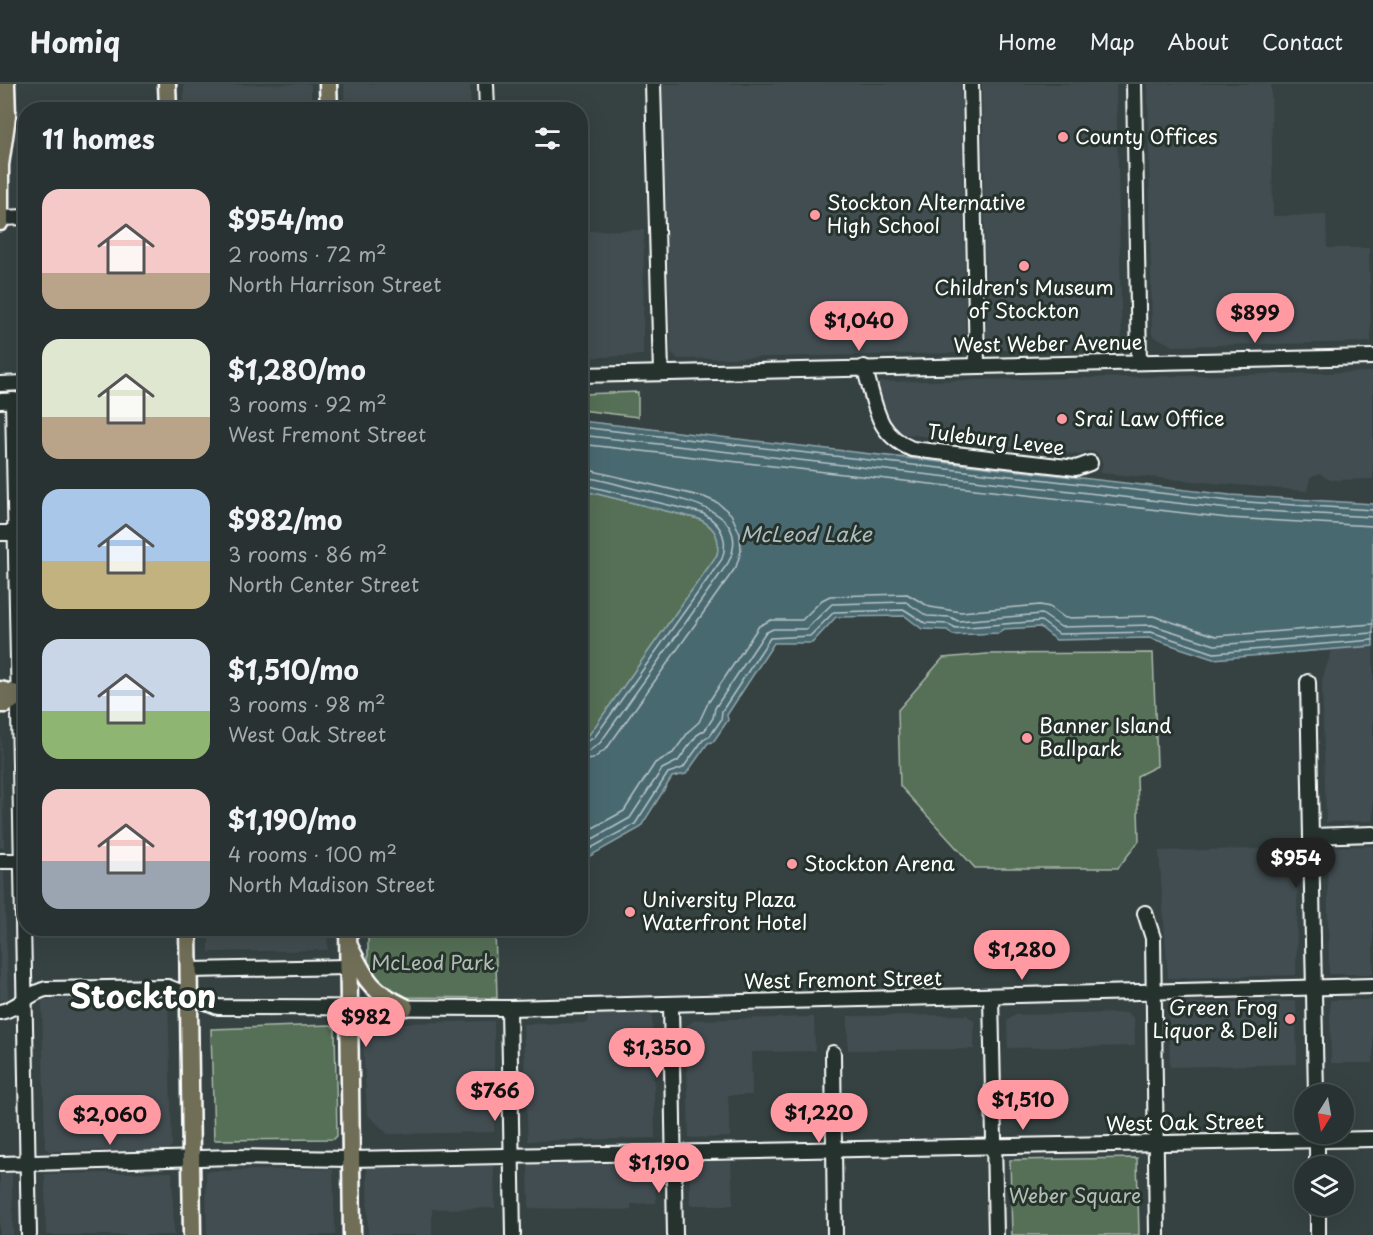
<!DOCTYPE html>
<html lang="en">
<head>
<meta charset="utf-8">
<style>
	body { margin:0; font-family:"Playpen Sans",sans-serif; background:#303a3a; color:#f1f3f6; height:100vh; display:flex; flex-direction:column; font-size:22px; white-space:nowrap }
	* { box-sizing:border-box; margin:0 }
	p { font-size:20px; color:#a5aaac }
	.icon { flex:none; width:33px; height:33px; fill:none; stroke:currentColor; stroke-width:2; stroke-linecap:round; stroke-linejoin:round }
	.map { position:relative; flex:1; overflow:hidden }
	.drawer { position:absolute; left:18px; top:18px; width:570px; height:834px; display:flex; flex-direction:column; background:#283232; border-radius:24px; box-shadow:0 6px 24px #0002,0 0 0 2px #444d4d }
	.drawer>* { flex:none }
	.needle { width:39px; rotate:191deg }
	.tools { position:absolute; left:1294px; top:1000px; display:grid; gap:12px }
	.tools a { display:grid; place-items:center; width:60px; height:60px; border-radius:50%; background:#283232; box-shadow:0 6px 24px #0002,0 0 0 2px #444d4d; font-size:30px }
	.price { position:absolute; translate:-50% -51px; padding:0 14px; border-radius:21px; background:#ff9aa2; color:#111; font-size:20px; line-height:39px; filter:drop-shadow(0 2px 3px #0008) }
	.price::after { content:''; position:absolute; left:50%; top:36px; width:18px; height:14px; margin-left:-9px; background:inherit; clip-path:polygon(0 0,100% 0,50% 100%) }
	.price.selected { background:#222; color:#fff }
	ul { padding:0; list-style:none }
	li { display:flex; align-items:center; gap:18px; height:150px; padding:0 24px }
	li span { display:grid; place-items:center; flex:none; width:168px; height:120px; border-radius:18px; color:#555 }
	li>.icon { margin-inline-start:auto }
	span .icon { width:72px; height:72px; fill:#fffc; stroke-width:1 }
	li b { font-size:26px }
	h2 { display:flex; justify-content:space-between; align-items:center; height:72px; padding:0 24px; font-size:26px }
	header { display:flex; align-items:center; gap:36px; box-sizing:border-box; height:84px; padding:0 30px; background:#283232; border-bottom:2px solid #444d4d }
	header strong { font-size:28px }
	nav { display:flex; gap:33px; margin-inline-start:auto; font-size:21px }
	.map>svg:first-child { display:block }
	.built { fill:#424d51 }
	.green { fill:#546f56; stroke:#aab7aa; stroke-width:1.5 }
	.water { fill:#4a6971; stroke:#92a5aa; stroke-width:1.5 }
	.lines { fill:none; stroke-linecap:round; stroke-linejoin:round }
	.shore { stroke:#b7c3c6; stroke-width:1.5 }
	.minor-casing { stroke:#fff; stroke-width:18 }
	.major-casing { stroke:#fff; stroke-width:21 }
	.minor { stroke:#26332d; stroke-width:14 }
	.major { stroke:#716e59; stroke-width:16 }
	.poi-dot { fill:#ff9aa2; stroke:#26332d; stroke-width:2 }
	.labels { text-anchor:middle; stroke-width:6; stroke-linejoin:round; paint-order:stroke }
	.poi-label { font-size:20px; fill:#fff; stroke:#26332d; text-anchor:start }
	.street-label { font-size:20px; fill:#fff; stroke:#26332d }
	.park-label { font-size:20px; fill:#b2beb3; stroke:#26332d }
	.water-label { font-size:21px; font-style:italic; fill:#aebcbf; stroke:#26332d }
	.town-label { font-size:32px; font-weight:bold; fill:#fff; stroke:#26332d }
</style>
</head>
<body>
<header>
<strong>Homiq</strong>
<nav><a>Home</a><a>Map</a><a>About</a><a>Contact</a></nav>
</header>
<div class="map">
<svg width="1373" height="1151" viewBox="0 0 1373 1151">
	<rect width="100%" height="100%" fill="#364242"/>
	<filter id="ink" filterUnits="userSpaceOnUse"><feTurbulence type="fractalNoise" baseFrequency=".0167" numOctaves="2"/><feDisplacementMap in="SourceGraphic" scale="12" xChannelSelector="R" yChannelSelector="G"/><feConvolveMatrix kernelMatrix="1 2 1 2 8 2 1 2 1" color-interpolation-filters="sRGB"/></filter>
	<g filter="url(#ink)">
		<g class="built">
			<polygon points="311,0 311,25 184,25 184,1"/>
			<polygon points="344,0 470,0 471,25 345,25"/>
			<polygon points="662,0 961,0 966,263 959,269 678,275 671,268"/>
			<polygon points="982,0 1116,0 1122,264 995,266 987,258"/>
			<polygon points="1148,0 1271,0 1273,132 1326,131 1327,164 1369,164 1371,258 1173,262 1152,251"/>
			<polygon points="644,146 643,271 581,274 581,147"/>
			<polygon points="1373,288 1373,395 1330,396 1320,390 1310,394 1307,407 1100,389 1103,379 1097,368 1087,367 1079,371 897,349 884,334 877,306 880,298"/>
			<polygon points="1373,562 1373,737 1326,738 1322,596 1332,566"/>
			<polygon points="0,636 4,763 0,763"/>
			<polygon points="1373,762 1373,890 1329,890 1327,763"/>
			<polygon points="1298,764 1296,891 1168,894 1159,767"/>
			<polygon points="0,788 4,788 8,915 0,916"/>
			<polygon points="209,845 327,845 328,866 209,868"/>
			<polygon points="168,913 172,1062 168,1066 49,1067 45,1064 42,916"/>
			<polygon points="1330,916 1373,916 1373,979 1331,979"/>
			<polygon points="1296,917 1297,980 1170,983 1168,919"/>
			<polygon points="652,929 655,1054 528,1057 523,940 588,939 589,930"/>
			<polygon points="1128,929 1134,935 1135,962 1008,964 1007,937 1014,931"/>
			<polygon points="967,931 974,937 974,965 848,966 848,932"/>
			<polygon points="814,933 815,967 751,968 752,1011 728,1011 730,1053 689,1054 686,942 695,936"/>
			<polygon points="494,937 494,1048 388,1050 367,1030 362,940"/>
			<polygon points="689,1078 731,1078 733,1121 690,1121"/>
			<polygon points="655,1079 656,1119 631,1120 631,1126 529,1124 528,1081"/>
			<polygon points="494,1082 495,1124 432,1125 432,1151 368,1151 367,1084"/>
			<polygon points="333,1085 335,1151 207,1151 206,1087"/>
			<polygon points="172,1088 174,1151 46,1151 45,1090"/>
			<polygon points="0,1090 12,1090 13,1151 0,1151"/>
		</g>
		<g class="green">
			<polygon points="638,308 638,333 581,326 581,310"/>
			<path d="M581 406 699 435C715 443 721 453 717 471L589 651 581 656Z"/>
			<polygon points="1153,569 1157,682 1137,692 1139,757 1118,784 975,784 900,702 898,626 943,574 987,570"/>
			<polygon points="368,845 495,845 497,914 399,913 368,894"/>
			<polygon points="331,941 335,945 337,1052 334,1055 214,1056 211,945"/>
			<polygon points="1137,1074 1139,1151 1012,1151 1010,1076"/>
		</g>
		<path class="water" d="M581 337 1230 411 1373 420V562L1213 575 1150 554 1056 556 1040 543 1003 545 999 549 953 551 947 546 922 545 905 532 836 533 812 559H774L727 631 728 636 713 658 708 659 686 690 672 693 640 744 581 777V656L589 651 717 471C721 454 715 443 699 435L581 406Z"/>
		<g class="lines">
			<g class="shore">
				<polyline points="580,343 1230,417 1373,426"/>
				<polyline points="580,351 1229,425 1373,433"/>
				<polyline points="580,360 1228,434 1373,442"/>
				<polyline points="580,384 704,413 718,419 731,430 740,450 741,467 736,483 607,664 593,675 580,677"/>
				<path d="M580 393C600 394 621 402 640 406 674 414 756 424 728 479L600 659 589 667 580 668"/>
				<path d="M580 400 702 429C720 439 729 454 722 475L594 654 580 660"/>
				<polyline points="580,751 624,727 655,679 673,669 690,646 699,638 708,619 759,542 771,536 802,536 822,516 830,512 907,510 930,523 961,528 1040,521 1050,523 1065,534 1153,532 1216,552 1373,540"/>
				<polyline points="580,762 630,734 662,685 678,677 697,651 705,646 713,634 715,624 765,549 773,545 806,545 832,520 906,518 927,532 950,533 958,537 1042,530 1061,543 1152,541 1215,561 1373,549"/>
				<polyline points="580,770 635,740 668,689 683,684 703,656 710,652 721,636 722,627 770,554 810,552 834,528 905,526 925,539 948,540 956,544 1041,537 1059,550 1151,548 1214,569 1373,556"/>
			</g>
			<g class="minor-casing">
				<g id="minor">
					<polyline points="486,0 487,26"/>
					<polyline points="653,0 661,289"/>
					<polyline points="971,0 977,281"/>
					<polyline points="1134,0 1139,278"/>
					<polyline points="1,134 26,133"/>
					<path d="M864 283C876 319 874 349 912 365L1076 384 1090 379"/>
					<polyline points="580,291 1373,273"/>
					<polyline points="0,300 26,299"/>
					<polyline points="13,316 29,1151"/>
					<polyline points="0,317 26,316"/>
					<polyline points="0,449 15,449"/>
					<polyline points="1308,598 1316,1011"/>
					<polyline points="1311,752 1373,750"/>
					<polyline points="0,777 26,777"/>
					<polyline points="1145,829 1153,854 1157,1151"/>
					<polyline points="190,886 348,883"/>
					<polyline points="991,913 996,1151"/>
					<polyline points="671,920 675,1151"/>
					<polyline points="509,924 513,1151"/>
					<path d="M0 928C18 925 28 909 46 905L168 903 218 923 509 924 1373 902"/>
					<polyline points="833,969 835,1151"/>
					<polyline points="1317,1050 1317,1083"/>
					<polyline points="0,1080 233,1073 350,1075 1373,1055"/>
					<polyline points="1318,1122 1318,1151"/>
				</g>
			</g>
			<g class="major-casing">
				<g id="major">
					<polyline points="167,0 168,26"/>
					<polyline points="328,0 329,26"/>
					<polyline points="0,138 0,81 7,32 6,0"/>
					<polyline points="0,606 26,612"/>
					<polyline points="0,620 6,620 18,612"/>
					<polyline points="188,844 192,1151"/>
					<polyline points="348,844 352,1151"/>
					<path d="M349 862C367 897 369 906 405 923"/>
				</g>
			</g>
			<use href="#minor" class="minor"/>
			<use href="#major" class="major"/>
		</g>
	</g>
	<g class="poi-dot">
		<circle cx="1063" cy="53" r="6"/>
		<circle cx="815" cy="131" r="6"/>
		<circle cx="1024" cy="182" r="6"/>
		<circle cx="1062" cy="335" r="6"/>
		<circle cx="1027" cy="654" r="6"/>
		<circle cx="792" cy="780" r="6"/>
		<circle cx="630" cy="828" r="6"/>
		<circle cx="1290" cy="935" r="6"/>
	</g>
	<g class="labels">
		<g class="poi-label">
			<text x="1075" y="60">County Offices</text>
			<text x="827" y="126">Stockton Alternative<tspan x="827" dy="23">High School</tspan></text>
			<text x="1024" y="211" text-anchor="middle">Children's Museum<tspan x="1024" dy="23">of Stockton</tspan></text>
			<text x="1074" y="342">Srai Law Office</text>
			<text x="1039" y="649">Banner Island<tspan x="1039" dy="23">Ballpark</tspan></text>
			<text x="804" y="787">Stockton Arena</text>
			<text x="642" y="823">University Plaza<tspan x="642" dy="23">Waterfront Hotel</tspan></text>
			<text x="1278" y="931" text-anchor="end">Green Frog<tspan x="1278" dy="23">Liquor &amp; Deli</tspan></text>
		</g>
		<g class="street-label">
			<text transform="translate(1048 260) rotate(-1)" y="7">West Weber Avenue</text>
			<text transform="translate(996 356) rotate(7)" y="7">Tuleburg Levee</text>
			<text transform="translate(843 896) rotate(-1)" y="7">West Fremont Street</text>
			<text transform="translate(1185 1039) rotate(-1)" y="7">West Oak Street</text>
		</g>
		<g class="park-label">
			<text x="433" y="886">McLeod Park</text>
			<text x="1075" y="1119">Weber Square</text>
		</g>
		<g class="water-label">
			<text x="806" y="458">McLeod Lake</text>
		</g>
		<g class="town-label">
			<text x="143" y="924">Stockton</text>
		</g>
	</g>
</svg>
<div class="tools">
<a><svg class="needle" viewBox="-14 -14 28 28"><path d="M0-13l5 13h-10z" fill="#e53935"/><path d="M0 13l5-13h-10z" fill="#a5aaac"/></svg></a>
<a><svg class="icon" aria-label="layers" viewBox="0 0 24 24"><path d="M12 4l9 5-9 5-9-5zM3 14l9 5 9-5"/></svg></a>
</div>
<b class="price" style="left:1255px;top:260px">$899</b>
<b class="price" style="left:859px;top:268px">$1,040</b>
<b class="price selected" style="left:1296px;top:805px">$954</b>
<b class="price" style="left:1022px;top:897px">$1,280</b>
<b class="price" style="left:366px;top:964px">$982</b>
<b class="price" style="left:657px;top:995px">$1,350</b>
<b class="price" style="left:495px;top:1038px">$766</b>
<b class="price" style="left:1023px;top:1047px">$1,510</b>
<b class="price" style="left:819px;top:1060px">$1,220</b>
<b class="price" style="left:110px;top:1062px">$2,060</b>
<b class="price" style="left:659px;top:1110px">$1,190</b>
<section class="drawer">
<h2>11 homes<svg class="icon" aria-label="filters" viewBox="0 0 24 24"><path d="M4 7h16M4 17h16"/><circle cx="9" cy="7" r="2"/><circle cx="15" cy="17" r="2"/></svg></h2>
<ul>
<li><span style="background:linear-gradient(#f6c9c9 70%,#b9a48a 0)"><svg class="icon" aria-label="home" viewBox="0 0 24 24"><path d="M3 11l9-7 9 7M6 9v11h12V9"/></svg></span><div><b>$954/mo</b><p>2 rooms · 72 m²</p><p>North Harrison Street</p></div></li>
<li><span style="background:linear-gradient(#dfe7d0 65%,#b9a48a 0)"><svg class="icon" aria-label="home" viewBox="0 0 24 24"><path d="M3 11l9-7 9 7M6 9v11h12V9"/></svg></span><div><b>$1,280/mo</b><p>3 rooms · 92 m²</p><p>West Fremont Street</p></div></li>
<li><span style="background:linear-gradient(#a9c7e8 60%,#c2b280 0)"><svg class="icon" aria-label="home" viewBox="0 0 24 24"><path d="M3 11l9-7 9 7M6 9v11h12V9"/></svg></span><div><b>$982/mo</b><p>3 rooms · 86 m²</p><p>North Center Street</p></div></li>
<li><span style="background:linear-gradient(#c9d6e8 60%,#8fb573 0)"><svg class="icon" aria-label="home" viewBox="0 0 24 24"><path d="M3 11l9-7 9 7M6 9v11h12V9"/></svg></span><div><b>$1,510/mo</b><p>3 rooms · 98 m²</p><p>West Oak Street</p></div></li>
<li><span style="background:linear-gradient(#f6c9c9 60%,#9aa5b1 0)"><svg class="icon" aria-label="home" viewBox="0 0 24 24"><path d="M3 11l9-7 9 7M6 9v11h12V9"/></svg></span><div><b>$1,190/mo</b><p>4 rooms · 100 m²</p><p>North Madison Street</p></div></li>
</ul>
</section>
</div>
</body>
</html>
